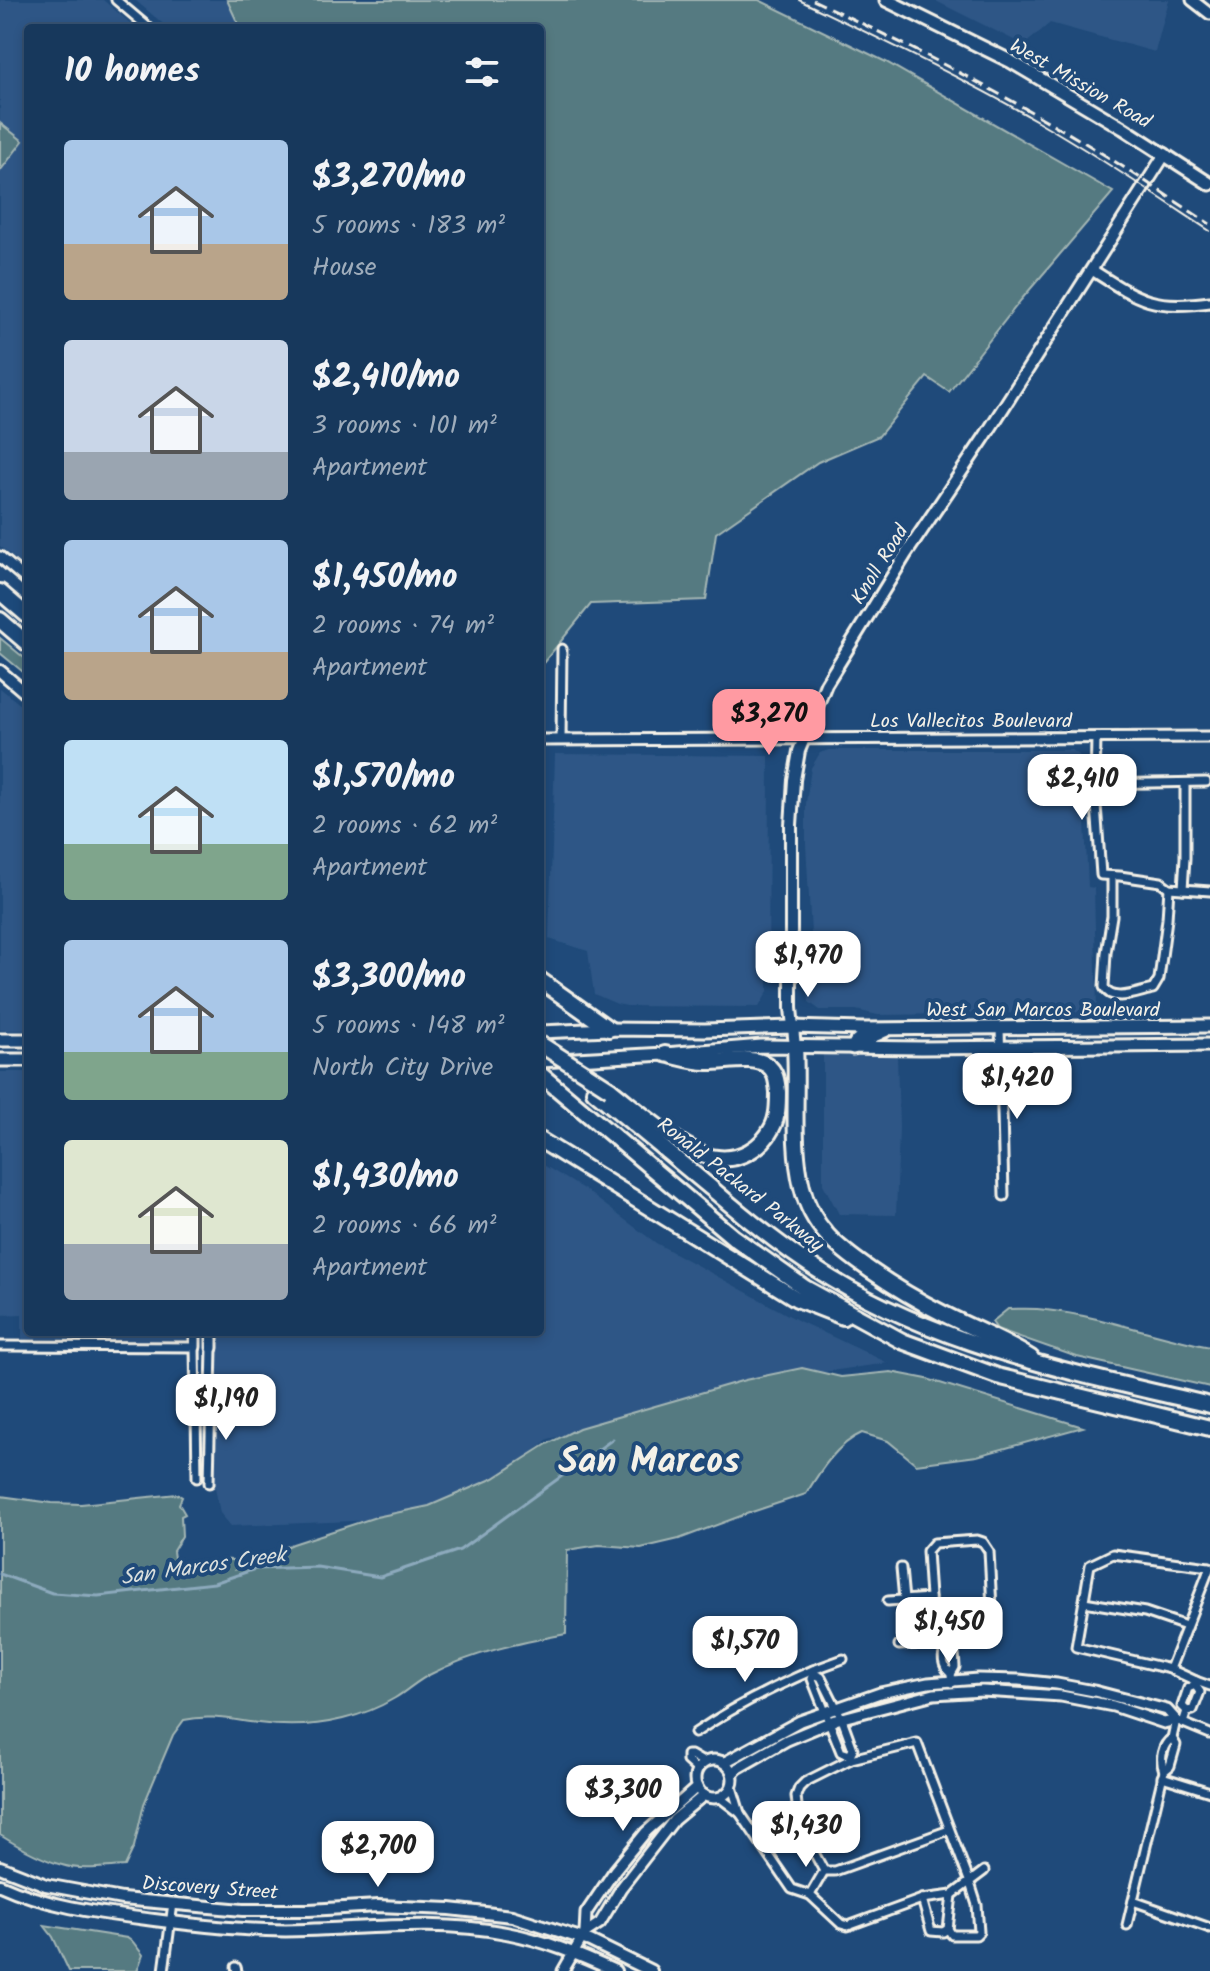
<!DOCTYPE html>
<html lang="en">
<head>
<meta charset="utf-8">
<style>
	body { margin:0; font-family:Kalam,sans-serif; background:#203f62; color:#f1f3f6; height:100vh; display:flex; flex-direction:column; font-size:30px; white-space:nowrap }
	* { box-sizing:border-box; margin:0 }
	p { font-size:26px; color:#9eacbb }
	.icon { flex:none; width:44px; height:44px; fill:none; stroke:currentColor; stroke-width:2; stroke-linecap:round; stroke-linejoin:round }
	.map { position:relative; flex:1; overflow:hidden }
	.panel { position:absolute; left:24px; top:24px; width:520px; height:1312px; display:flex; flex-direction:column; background:#17385c; border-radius:8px; box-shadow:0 4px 12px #0003,0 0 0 2px #365272 }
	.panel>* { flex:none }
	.price { position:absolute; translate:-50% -68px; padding:0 18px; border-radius:16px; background:#fff; color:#222; font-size:26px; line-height:52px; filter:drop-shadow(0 2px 4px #0008) }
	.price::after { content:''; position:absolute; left:50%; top:48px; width:24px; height:18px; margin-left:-12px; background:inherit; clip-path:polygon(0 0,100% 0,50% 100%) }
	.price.active { background:#ff9aa2; color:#111 }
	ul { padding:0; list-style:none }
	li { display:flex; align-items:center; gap:24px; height:200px; padding:0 40px }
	li span { display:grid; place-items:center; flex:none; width:224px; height:160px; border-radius:8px; color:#555 }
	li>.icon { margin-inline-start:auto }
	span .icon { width:96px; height:96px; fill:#fffc; stroke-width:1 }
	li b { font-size:34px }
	h2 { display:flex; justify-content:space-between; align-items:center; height:96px; padding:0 40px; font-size:34px }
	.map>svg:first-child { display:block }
	.built { fill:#2e5786 }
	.green { fill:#547a81; stroke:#a4b6b4; stroke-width:2 }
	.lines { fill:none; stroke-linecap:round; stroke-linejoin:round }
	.stream { stroke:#8daabd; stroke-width:3 }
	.minor-casing { stroke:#f4f1e8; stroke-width:13 }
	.tertiary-casing { stroke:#f4f1e8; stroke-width:15 }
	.secondary-casing { stroke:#f4f1e8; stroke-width:16 }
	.primary-casing { stroke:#f4f1e8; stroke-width:17 }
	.motorway-casing { stroke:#f4f1e8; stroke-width:20 }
	.minor { stroke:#1f4a7a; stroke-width:7 }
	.tertiary { stroke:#1f4a7a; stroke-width:9 }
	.secondary { stroke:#1f4a7a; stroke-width:10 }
	.primary { stroke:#1f4a7a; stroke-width:11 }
	.motorway { stroke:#1f4a7a; stroke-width:14 }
	.tram { stroke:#f4f1e8; stroke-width:2 }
	.rail { stroke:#f4f1e8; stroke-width:3; stroke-dasharray:12 6; stroke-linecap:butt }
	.motorway-bridge-casing { stroke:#f4f1e8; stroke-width:20; stroke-linecap:butt }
	.motorway-bridge { stroke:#1f4a7a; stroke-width:14 }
	.labels { text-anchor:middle; stroke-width:8; stroke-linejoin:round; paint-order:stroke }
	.street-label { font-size:20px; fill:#f4f1e8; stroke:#1f4a7a }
	.water-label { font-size:22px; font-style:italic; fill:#dadfdd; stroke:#1f4a7a }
	.town-label { font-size:36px; font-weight:bold; fill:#f4f1e8; stroke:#1f4a7a }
</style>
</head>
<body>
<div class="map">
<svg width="1210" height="1971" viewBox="0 0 1210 1971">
	<rect width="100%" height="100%" fill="#1f4a7a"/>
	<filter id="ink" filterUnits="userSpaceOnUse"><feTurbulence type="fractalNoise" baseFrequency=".0125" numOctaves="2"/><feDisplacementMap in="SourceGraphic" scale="16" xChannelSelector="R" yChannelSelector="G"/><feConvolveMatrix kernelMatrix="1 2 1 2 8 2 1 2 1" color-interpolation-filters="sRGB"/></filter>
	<g filter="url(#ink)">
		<g class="built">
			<polygon points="0,0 103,0 136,28 28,28 28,570 0,546 0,171 23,141 0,123"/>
			<polygon points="135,0 227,0 240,28 168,28"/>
			<polygon points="934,0 1169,0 1155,52 1050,23 1024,45"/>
			<polygon points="0,688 28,711 28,1030 0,1030"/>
			<polygon points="829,750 1072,750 1078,754 1082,759 1088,887 1094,888 1097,1012 878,1015 856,1010 820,1010 809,1002 807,967 812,951 806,844 806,803 811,768 820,753"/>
			<polygon points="555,754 769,756 768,991 759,1007 627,1006 617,1004 594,994 588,951 549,939"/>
			<polygon points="823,1055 897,1056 899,1128 896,1215 839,1214 823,1184"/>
			<polygon points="0,1072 28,1072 28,1332 190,1332 190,1342 22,1343 22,1314 0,1315"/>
			<polygon points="540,1163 585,1190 656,1243 799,1321 888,1363 794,1376 636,1419 548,1439 513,1470 425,1518 231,1526 220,1513 214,1482 218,1332 540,1332"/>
		</g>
		<g class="green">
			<polygon points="227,0 759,0 886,62 1113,192 1021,300 949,392 927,377 879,436 818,462 716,533 706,600 591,604 540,667 540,28 240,28"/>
			<polygon points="0,123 23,141 0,171"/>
			<polygon points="0,638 28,661 28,676 0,653"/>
			<path d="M1008 1309C1021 1309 1034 1308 1046 1310 1101 1316 1155 1336 1210 1347V1387L1077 1357 997 1329 992 1322Z"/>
			<path d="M802 1368 841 1377 891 1372 927 1379 1083 1427 977 1456 916 1464 888 1441 862 1433C837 1444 820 1471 806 1494L749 1513 679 1539 641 1548 599 1545 567 1550 566 1634C519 1643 474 1652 431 1674 418 1680 407 1691 395 1698 380 1707 360 1715 343 1719 315 1726 287 1727 258 1723 233 1720 209 1714 184 1720L173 1735 144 1804 134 1847 125 1866C105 1867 81 1871 62 1865 40 1859 19 1847 0 1835V1496L52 1503 81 1504 177 1494 182 1497 179 1504 185 1514 181 1516 182 1536 173 1551 175 1566C201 1575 217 1553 240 1562L236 1569 293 1544 376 1517 429 1506 494 1478 547 1444 579 1428 745 1380Z"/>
			<polygon points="44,1925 127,1938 133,1942 143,1955 137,1971 69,1971 53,1937"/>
		</g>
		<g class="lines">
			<polyline class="stream" points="0,1574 52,1593 98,1596 214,1583 255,1569 317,1567 380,1577 460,1550 613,1439"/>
			<g class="minor-casing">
				<g id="minor">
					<polyline points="116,0 149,28"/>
					<polyline points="1096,737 1095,790 1101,875 1120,876 1161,882 1169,888 1210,891"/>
					<polyline points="561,740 562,649"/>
					<polyline points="1096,784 1206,782"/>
					<path d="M1112 876V916L1106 953 1104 987C1112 1004 1138 992 1153 989L1159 979 1167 919 1169 888"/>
					<polyline points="1183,889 1185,858 1185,783"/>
					<polyline points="1000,1027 1004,1196"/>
					<polyline points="0,1346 195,1347 197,1478"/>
					<polyline points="209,1483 212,1348"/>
					<polyline points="901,1568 904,1600"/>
					<polyline points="888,1601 930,1598"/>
					<polyline points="1084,1602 1145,1612 1186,1626"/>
					<polyline points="946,1643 933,1643 927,1551 934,1543 977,1540 983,1542 989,1551 993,1627 986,1638 963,1643 946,1643 947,1646"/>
					<polyline points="899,1645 933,1643"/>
					<polyline points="947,1646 954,1653 955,1667 951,1674 952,1683"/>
					<path d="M947 1646C941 1656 942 1666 951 1674"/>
					<polyline points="843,1659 813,1670 814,1674 812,1679 841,1752 850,1755 851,1759 917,1743 970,1883 977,1905 979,1932 976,1935 952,1935 948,1929 952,1895 984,1871"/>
					<polyline points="1170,1669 1076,1647 1090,1565 1113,1554 1209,1567"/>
					<polyline points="814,1674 821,1677 842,1719 853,1749 850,1755"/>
					<polyline points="1196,1681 1170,1669 1210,1567"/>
					<polyline points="1187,1711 1182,1706 1188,1688 1195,1685 1196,1681 1210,1686"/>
					<polyline points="1183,1723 1187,1711 1193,1710 1200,1692 1195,1685"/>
					<path d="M695 1733C733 1707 771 1688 813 1670"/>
					<polyline points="851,1759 805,1782 799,1788 796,1796 799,1825 824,1871 835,1871 949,1830"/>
					<polyline points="697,1770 687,1761 687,1755 691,1755 703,1762"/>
					<polyline points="1164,1771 1170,1766 1176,1745 1172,1738 1176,1720 1210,1734"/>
					<polyline points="1162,1777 1210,1792"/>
					<polyline points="719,1797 740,1813 732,1787"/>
					<polyline points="740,1813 792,1889 810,1895 841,1924 848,1926 922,1899 931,1931 943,1932 948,1929"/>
					<polyline points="810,1895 824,1871"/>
					<polyline points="922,1899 952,1895"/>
					<polyline points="1133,1901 1210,1928"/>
					<path d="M1127 1925 1164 1771C1159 1759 1162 1745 1172 1738"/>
					<polyline points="236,1967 237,1971"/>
					<polyline points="164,1971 173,1903"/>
				</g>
			</g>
			<g class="tertiary-casing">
				<g id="tertiary">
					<polyline points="1192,0 1210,14"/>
					<path d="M1092 270C1139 300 1153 310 1210 302"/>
					<polyline points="0,557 28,581"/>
					<polyline points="540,740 1210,737"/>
					<polyline points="212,1332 212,1348"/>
					<polyline points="195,1347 195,1332"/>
					<circle cx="714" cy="1779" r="19"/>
					<polyline points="725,1762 800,1721 880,1693 928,1683 978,1679 1019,1680 1057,1684 1094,1691 1167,1710 1176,1720 1164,1723 1113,1706 1061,1696 982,1691 934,1694 835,1720 787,1740 738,1768 733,1773"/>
					<polyline points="585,1933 586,1913 615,1870 646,1832 697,1787"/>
					<polyline points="585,1933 600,1923 621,1888 674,1820 704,1795"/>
					<polyline points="563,1971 582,1938"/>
				</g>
			</g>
			<g class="secondary-casing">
				<g id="secondary">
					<polyline points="0,671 28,695"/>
					<polyline points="795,1047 791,1008 791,825 794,780 799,751 826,684 906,554 984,438 1165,154"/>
					<polyline points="0,1867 46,1885 122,1899 243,1910 309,1910 378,1906 450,1909 512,1916 590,1941 651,1971"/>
					<path d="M0 1885C48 1907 101 1913 154 1920 204 1926 254 1932 306 1930 372 1928 440 1920 506 1933 544 1940 580 1955 615 1971"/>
				</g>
			</g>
			<g class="primary-casing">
				<g id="primary">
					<polyline points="886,0 1010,61 1123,128 1210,184"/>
					<polyline points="540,1032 609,1029 705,1030 792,1027 862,1029 1210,1026"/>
					<polyline points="0,1040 28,1040"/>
					<path d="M853 1048C856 1037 860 1039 870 1037 875 1036 880 1033 885 1031"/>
					<polyline points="0,1060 28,1060"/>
					<polyline points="540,1061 665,1054 762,1046 921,1048 1210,1045"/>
				</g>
			</g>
			<g class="motorway-casing">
				<g id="motorway">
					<polyline points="0,592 28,616"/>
					<polyline points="0,620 28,644"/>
					<polyline points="540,980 609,1029"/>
					<path d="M795 1047C798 1093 791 1142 802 1187 812 1228 837 1247 870 1270 893 1286 918 1301 944 1314 973 1329 1003 1340 1031 1358"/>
					<polyline points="540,1074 733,1237 805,1288 902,1341 997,1376 1210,1428"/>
					<path d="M610 1089C636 1109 685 1154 717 1158 739 1161 762 1148 772 1128 778 1117 778 1104 778 1092 777 1082 776 1071 767 1065 753 1055 724 1063 707 1062 693 1062 679 1057 665 1054"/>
					<path d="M594 1091C633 1123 672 1156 711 1188 749 1221 789 1253 832 1279 948 1349 1080 1374 1210 1405"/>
					<polyline points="540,1140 797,1299 843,1317"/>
				</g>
			</g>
			<use href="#minor" class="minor"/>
			<use href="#tertiary" class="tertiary"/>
			<use href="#secondary" class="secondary"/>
			<use href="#primary" class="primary"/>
			<use href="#motorway" class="motorway"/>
			<path class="tram" d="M799 0C880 39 961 77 1039 122 1098 156 1154 194 1210 231"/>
			<path class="rail" d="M813 0C897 40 981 82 1061 129 1112 158 1161 192 1210 224"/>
			<g class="motorway-bridge-casing">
				<polyline id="motorway-bridge" points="540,1044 610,1089"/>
			</g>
			<use href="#motorway-bridge" class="motorway-bridge"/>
		</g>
	</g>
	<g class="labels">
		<g class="street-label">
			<text transform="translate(1081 83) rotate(30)" y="7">West Mission Road</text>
			<text transform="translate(879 564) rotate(-58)" y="7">Knoll Road</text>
			<text x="971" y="727">Los Vallecitos Boulevard</text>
			<text x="1043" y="1016">West San Marcos Boulevard</text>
			<text transform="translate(741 1184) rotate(38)" y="7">Ronald Packard Parkway</text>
			<text transform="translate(210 1887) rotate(4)" y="7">Discovery Street</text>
		</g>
		<g class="water-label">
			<text transform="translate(203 1565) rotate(-8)" y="8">San Marcos Creek</text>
		</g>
		<g class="town-label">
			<text x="649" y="1472">San Marcos</text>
		</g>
	</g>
</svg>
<b class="price active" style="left:769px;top:757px">$3,270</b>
<b class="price" style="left:1082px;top:822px">$2,410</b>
<b class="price" style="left:808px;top:999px">$1,970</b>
<b class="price" style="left:1017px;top:1121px">$1,420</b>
<b class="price" style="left:226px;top:1442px">$1,190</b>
<b class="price" style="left:949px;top:1665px">$1,450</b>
<b class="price" style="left:745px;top:1684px">$1,570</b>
<b class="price" style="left:623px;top:1833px">$3,300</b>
<b class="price" style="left:806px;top:1869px">$1,430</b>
<b class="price" style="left:378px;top:1889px">$2,700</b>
<section class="panel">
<h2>10 homes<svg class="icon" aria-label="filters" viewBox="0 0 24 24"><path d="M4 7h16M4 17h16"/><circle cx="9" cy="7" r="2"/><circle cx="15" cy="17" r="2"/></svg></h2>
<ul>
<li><span style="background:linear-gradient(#a9c7e8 65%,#b9a48a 0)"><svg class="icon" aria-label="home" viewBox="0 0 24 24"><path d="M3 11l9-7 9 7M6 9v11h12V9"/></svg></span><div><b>$3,270/mo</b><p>5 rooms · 183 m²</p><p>House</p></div></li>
<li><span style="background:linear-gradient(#c9d6e8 70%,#9aa5b1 0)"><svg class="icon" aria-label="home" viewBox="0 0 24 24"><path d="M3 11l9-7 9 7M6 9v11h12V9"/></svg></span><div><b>$2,410/mo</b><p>3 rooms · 101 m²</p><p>Apartment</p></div></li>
<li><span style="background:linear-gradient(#a9c7e8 70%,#b9a48a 0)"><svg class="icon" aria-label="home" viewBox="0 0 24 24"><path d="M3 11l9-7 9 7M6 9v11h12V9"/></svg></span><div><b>$1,450/mo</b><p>2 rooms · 74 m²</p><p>Apartment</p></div></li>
<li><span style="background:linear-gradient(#bfe0f5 65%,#7fa58c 0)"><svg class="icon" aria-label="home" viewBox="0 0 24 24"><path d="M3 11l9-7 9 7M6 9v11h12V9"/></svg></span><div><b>$1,570/mo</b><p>2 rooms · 62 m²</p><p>Apartment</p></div></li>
<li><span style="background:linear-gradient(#a9c7e8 70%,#7fa58c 0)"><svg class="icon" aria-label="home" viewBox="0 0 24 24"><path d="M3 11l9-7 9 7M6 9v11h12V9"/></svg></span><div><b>$3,300/mo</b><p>5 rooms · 148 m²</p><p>North City Drive</p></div></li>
<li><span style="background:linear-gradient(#dfe7d0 65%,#9aa5b1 0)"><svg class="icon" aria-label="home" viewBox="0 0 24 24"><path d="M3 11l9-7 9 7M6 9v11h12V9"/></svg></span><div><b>$1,430/mo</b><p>2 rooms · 66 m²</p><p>Apartment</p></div></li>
</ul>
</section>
</div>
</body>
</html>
